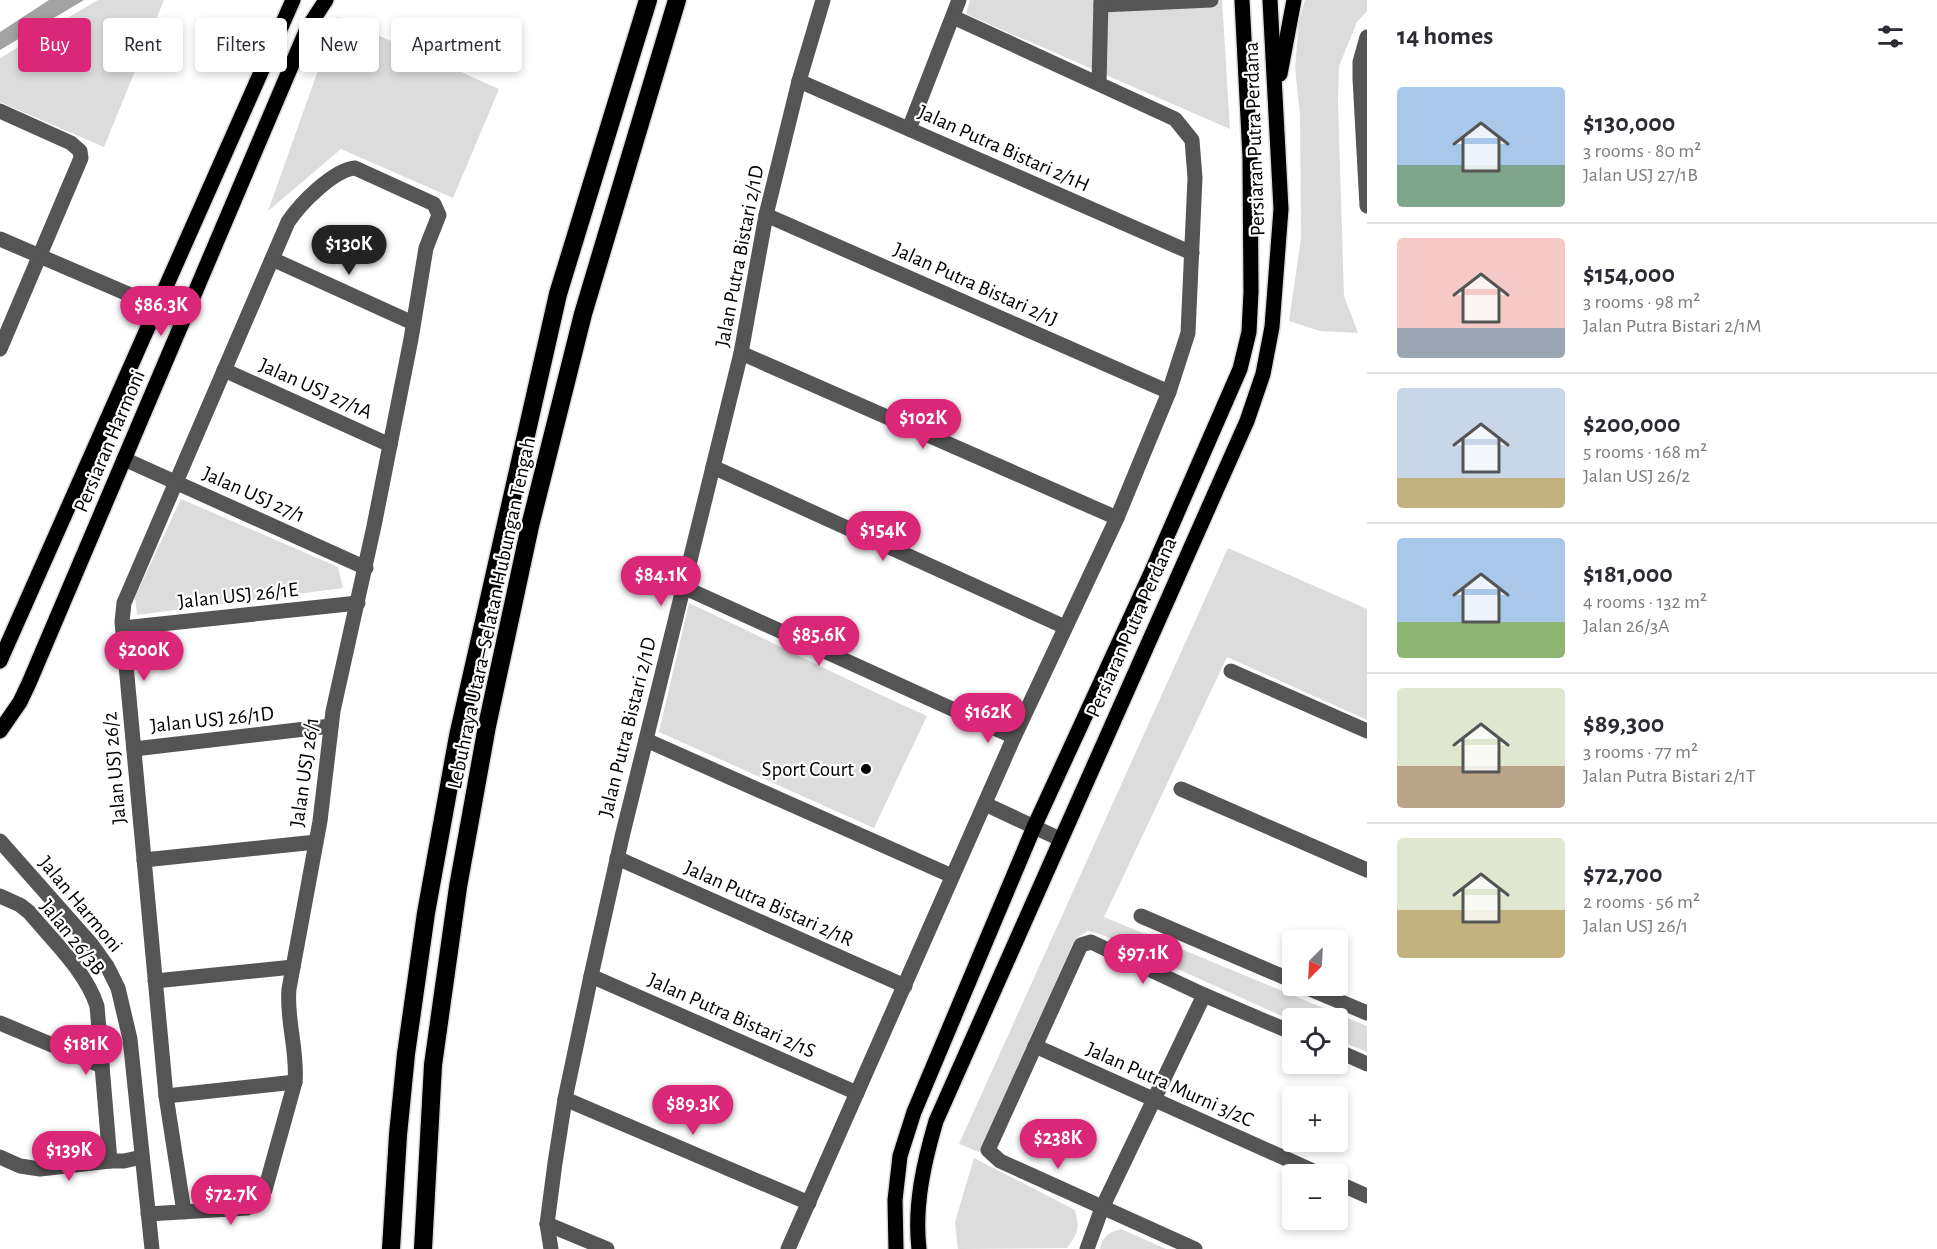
<!DOCTYPE html>
<html lang="en">
<head>
<meta charset="utf-8">
<style>
	body { margin:0; font-family:"Alegreya Sans",sans-serif; background:#f2f2f3; color:#2b2b33; height:100vh; display:flex; flex-direction:column; font-size:22px; white-space:nowrap }
	* { box-sizing:border-box; margin:0 }
	p { font-size:20px; color:#7c7c81 }
	.icon { flex:none; width:33px; height:33px; fill:none; stroke:currentColor; stroke-width:2; stroke-linecap:round; stroke-linejoin:round }
	.map { position:relative; flex:1; overflow:hidden }
	.drawer { display:flex; flex-direction:column; background:#fff; width:570px }
	.drawer>* { flex:none }
	.guide { position:absolute; left:18px; top:18px; width:570px; height:54px; display:flex; gap:12px }
	.needle { width:39px; rotate:204deg }
	.buttons { position:absolute; left:1282px; top:930px; display:grid; gap:12px }
	.buttons a { display:grid; place-items:center; width:66px; height:66px; border-radius:6px; background:#fff; box-shadow:0 3px 9px #0003; font-size:30px }
	.price { position:absolute; translate:-50% -51px; padding:0 14px; border-radius:21px; background:#db2777; color:#fff; font-size:20px; line-height:39px; filter:drop-shadow(0 2px 3px #0008) }
	.price::after { content:''; position:absolute; left:50%; top:36px; width:18px; height:14px; margin-left:-9px; background:inherit; clip-path:polygon(0 0,100% 0,50% 100%) }
	.price.on { background:#222; color:#fff }
	ul { padding:0; list-style:none }
	li { display:flex; align-items:center; gap:18px; height:150px; padding:0 30px }
	li+li { border-top:2px solid #e1e1e2 }
	li span { display:grid; place-items:center; flex:none; width:168px; height:120px; border-radius:6px; color:#555 }
	li>.icon { margin-inline-start:auto }
	span .icon { width:72px; height:72px; fill:#fffc; stroke-width:1 }
	li b { font-size:26px }
	h2 { display:flex; justify-content:space-between; align-items:center; height:72px; padding:0 30px; font-size:26px }
	.pill { padding:0 21px; border-radius:6px; background:#fff; box-shadow:0 3px 9px #0003; font-size:21px; line-height:54px }
	.pill.on { background:#db2777; color:#fff }
	main { display:flex; flex:1; min-height:0 }
	.map>svg:first-child { display:block }
	.green { fill:#dcdcdc }
	.water { fill:#a3a3a3 }
	.lines { fill:none; stroke-linecap:round; stroke-linejoin:round }
	.major-casing { stroke:#dbdbdb; stroke-width:18 }
	.highway-casing { stroke:#dbdbdb; stroke-width:21 }
	.minor { stroke:#555; stroke-width:15 }
	.major { stroke:#000; stroke-width:15 }
	.highway { stroke:#000; stroke-width:18 }
	.poi-dot { fill:#000; stroke:#fff; stroke-width:2 }
	.labels { text-anchor:middle; stroke-width:4.5; stroke-linejoin:round; paint-order:stroke }
	.street-label { font-size:21px; fill:#000; stroke:#fff }
	.poi-label { font-size:21px; fill:#000; stroke:#fff; text-anchor:end }
</style>
</head>
<body>
<main>
<div class="map">
<svg width="1367" height="1249" viewBox="0 0 1367 1249">
	<rect width="100%" height="100%" fill="#fff"/>
	<g class="green">
		<polygon points="98,0 164,0 104,147 0,102 0,58"/>
		<polygon points="970,0 1222,0 1230,129 966,14"/>
		<polygon points="1305,0 1367,0 1367,11 1357,22 1339,66 1338,101 1344,296 1358,333 1320,331 1289,321 1301,238 1300,115 1295,67 1299,21"/>
		<polygon points="337,17 499,89 453,198 341,149 268,211"/>
		<polygon points="181,499 338,567 343,588 137,615 135,597"/>
		<polygon points="1228,548 1367,609 1367,720 1227,657 1104,917 1367,1026 1367,1052 1338,1040 1338,1018 1293,1018 1293,1021 1100,934 1088,931 1075,939 979,1152 959,1144"/>
		<path d="M689 603C769 640 846 680 927 716L874 828 659 732Z"/>
		<path d="M974 1158 1075 1210C1080 1230 1078 1232 1067 1248L958 1249 955 1222Z"/>
		<path d="M1121 1229 1166 1249H1100C1103 1236 1108 1233 1121 1229Z"/>
	</g>
	<polygon class="water" points="49,0 84,0 0,50 0,32"/>
	<g class="lines">
		<g class="major-casing">
			<g id="major">
				<polyline points="1280,74 1294,0"/>
				<polyline points="0,661 293,0"/>
				<polyline points="0,731 20,702 29,683 307,29 326,0"/>
				<polyline points="896,1249 895,1200 900,1156 914,1112 1034,827 1151,573 1240,369 1249,332 1251,292 1250,157 1242,0"/>
				<path d="M919 1249C914 1205 924 1162 936 1121L1247 421 1263 374 1272 327 1281 209 1270 0"/>
			</g>
		</g>
		<g class="highway-casing">
			<g id="highway">
				<polyline points="391,1249 398,1135 406,1054 426,913 458,736 558,294 648,0"/>
				<polyline points="423,1249 433,1065 458,887 487,726 530,526 583,314 677,0"/>
			</g>
		</g>
		<g class="minor">
			<polyline points="1101,5 1211,0"/>
			<polyline points="1367,37 1360,62 1360,78 1367,206"/>
			<polyline points="799,81 1192,253"/>
			<polyline points="1099,83 1101,0"/>
			<polyline points="0,111 71,143 80,151 81,158 0,349"/>
			<polyline points="909,129 959,0"/>
			<polyline points="766,215 1169,392"/>
			<polyline points="0,239 184,318"/>
			<polyline points="272,259 413,323"/>
			<polyline points="741,353 1117,518"/>
			<polyline points="224,370 390,445"/>
			<polyline points="124,459 366,568"/>
			<polyline points="713,467 1065,627"/>
			<polyline points="683,587 1014,737"/>
			<polyline points="123,628 358,603"/>
			<polyline points="1231,671 1367,731"/>
			<polyline points="646,740 952,876"/>
			<polyline points="134,749 331,726"/>
			<polyline points="1181,789 1367,870"/>
			<polyline points="985,804 1060,839"/>
			<polyline points="0,841 92,945 107,966 118,988 130,1039 152,1249"/>
			<polyline points="617,858 905,986"/>
			<polyline points="144,860 316,842"/>
			<path d="M0 896 20 905 29 912C53 941 85 970 97 1006L110 1161"/>
			<polyline points="1141,916 1293,981"/>
			<polyline points="591,976 857,1093"/>
			<polyline points="155,981 293,967"/>
			<polyline points="1303,986 1367,1013"/>
			<polyline points="0,1023 102,1066"/>
			<polyline points="1035,1046 1320,1174"/>
			<polyline points="1338,1051 1367,1064"/>
			<polyline points="166,1096 295,1082"/>
			<polyline points="565,1099 809,1203"/>
			<polyline points="0,1157 20,1166 40,1169 110,1161 124,1161 142,1157"/>
			<polyline points="1338,1183 1367,1196"/>
			<path d="M148 1214 247 1208 259 1201 265 1190 295 1082C298 1051 286 1020 289 989L320 821 333 711 374 526 411 339 426 248 439 215 434 204 355 168C333 170 300 204 288 222L124 603 122 622 166 1096 184 1212"/>
			<polyline points="547,1224 607,1249"/>
			<polyline points="551,1249 547,1224 555,1163 565,1099 591,976 622,837 741,353 766,215 799,81 823,0"/>
			<polyline points="788,1249 1014,737 1117,518 1169,392 1188,333 1195,178 1192,140 1175,119 953,17"/>
			<polyline points="1087,1249 1102,1208 1204,995"/>
			<polyline points="1195,1249 1000,1161 988,1150 1081,945 1091,942 1204,995 1293,1033"/>
		</g>
		<use href="#major" class="major"/>
		<use href="#highway" class="highway"/>
	</g>
	<circle class="poi-dot" cx="866" cy="769" r="6"/>
	<g class="labels">
		<g class="street-label">
			<text transform="translate(1254 139) rotate(-92)" y="7">Persiaran Putra Perdana</text>
			<text transform="translate(1004 148) rotate(24)" y="7">Jalan Putra Bistari 2/1H</text>
			<text transform="translate(739 256) rotate(-79)" y="7">Jalan Putra Bistari 2/1D</text>
			<text transform="translate(976 284) rotate(24)" y="7">Jalan Putra Bistari 2/1J</text>
			<text transform="translate(316 388) rotate(24)" y="7">Jalan USJ 27/1A</text>
			<text transform="translate(109 441) rotate(-67)" y="7">Persiaran Harmoni</text>
			<text transform="translate(254 494) rotate(24)" y="7">Jalan USJ 27/1</text>
			<text transform="translate(238 595) rotate(-6)" y="7">Jalan USJ 26/1E</text>
			<text transform="translate(491 613) rotate(-78)" y="7">Lebuhraya Utara–Selatan Hubungan Tengah</text>
			<text transform="translate(1131 627) rotate(-66)" y="7">Persiaran Putra Perdana</text>
			<text transform="translate(212 719) rotate(-6)" y="7">Jalan USJ 26/1D</text>
			<text transform="translate(627 727) rotate(-76)" y="7">Jalan Putra Bistari 2/1D</text>
			<text transform="translate(114 768) rotate(-95)" y="7">Jalan USJ 26/2</text>
			<text transform="translate(304 772) rotate(-82)" y="7">Jalan USJ 26/1</text>
			<text transform="translate(769 903) rotate(24)" y="7">Jalan Putra Bistari 2/1R</text>
			<text transform="translate(81 904) rotate(50)" y="7">Jalan Harmoni</text>
			<text transform="translate(73 937) rotate(51)" y="7">Jalan 26/3B</text>
			<text transform="translate(732 1015) rotate(24)" y="7">Jalan Putra Bistari 2/1S</text>
			<text transform="translate(1170 1084) rotate(24)" y="7">Jalan Putra Murni 3/2C</text>
		</g>
		<g class="poi-label">
			<text x="854" y="776">Sport Court</text>
		</g>
	</g>
</svg>
<div class="buttons">
<a><svg class="needle" viewBox="-14 -14 28 28"><path d="M0-13l5 13h-10z" fill="#e53935"/><path d="M0 13l5-13h-10z" fill="#7c7c81"/></svg></a>
<a><svg class="icon" aria-label="locate" viewBox="0 0 24 24"><circle cx="12" cy="12" r="6"/><path d="M12 2v4M12 18v4M2 12h4M18 12h4"/></svg></a>
<a>+</a>
<a>−</a>
</div>
<b class="price on" style="left:349px;top:276px">$130K</b>
<b class="price" style="left:161px;top:337px">$86.3K</b>
<b class="price" style="left:923px;top:450px">$102K</b>
<b class="price" style="left:883px;top:562px">$154K</b>
<b class="price" style="left:661px;top:607px">$84.1K</b>
<b class="price" style="left:819px;top:667px">$85.6K</b>
<b class="price" style="left:144px;top:682px">$200K</b>
<b class="price" style="left:988px;top:744px">$162K</b>
<b class="price" style="left:1143px;top:985px">$97.1K</b>
<b class="price" style="left:86px;top:1076px">$181K</b>
<b class="price" style="left:693px;top:1136px">$89.3K</b>
<b class="price" style="left:1058px;top:1170px">$238K</b>
<b class="price" style="left:69px;top:1182px">$139K</b>
<b class="price" style="left:231px;top:1226px">$72.7K</b>
<div class="guide">
<a class="pill on">Buy</a>
<a class="pill">Rent</a>
<a class="pill">Filters</a>
<a class="pill">New</a>
<a class="pill">Apartment</a>
</div>
</div>
<section class="drawer">
<h2>14 homes<svg class="icon" aria-label="filters" viewBox="0 0 24 24"><path d="M4 7h16M4 17h16"/><circle cx="9" cy="7" r="2"/><circle cx="15" cy="17" r="2"/></svg></h2>
<ul>
<li><span style="background:linear-gradient(#a9c7e8 65%,#7fa58c 0)"><svg class="icon" aria-label="home" viewBox="0 0 24 24"><path d="M3 11l9-7 9 7M6 9v11h12V9"/></svg></span><div><b>$130,000</b><p>3 rooms · 80 m²</p><p>Jalan USJ 27/1B</p></div></li>
<li><span style="background:linear-gradient(#f6c9c9 75%,#9aa5b1 0)"><svg class="icon" aria-label="home" viewBox="0 0 24 24"><path d="M3 11l9-7 9 7M6 9v11h12V9"/></svg></span><div><b>$154,000</b><p>3 rooms · 98 m²</p><p>Jalan Putra Bistari 2/1M</p></div></li>
<li><span style="background:linear-gradient(#c9d6e8 75%,#c2b280 0)"><svg class="icon" aria-label="home" viewBox="0 0 24 24"><path d="M3 11l9-7 9 7M6 9v11h12V9"/></svg></span><div><b>$200,000</b><p>5 rooms · 168 m²</p><p>Jalan USJ 26/2</p></div></li>
<li><span style="background:linear-gradient(#a9c7e8 70%,#8fb573 0)"><svg class="icon" aria-label="home" viewBox="0 0 24 24"><path d="M3 11l9-7 9 7M6 9v11h12V9"/></svg></span><div><b>$181,000</b><p>4 rooms · 132 m²</p><p>Jalan 26/3A</p></div></li>
<li><span style="background:linear-gradient(#dfe7d0 65%,#b9a48a 0)"><svg class="icon" aria-label="home" viewBox="0 0 24 24"><path d="M3 11l9-7 9 7M6 9v11h12V9"/></svg></span><div><b>$89,300</b><p>3 rooms · 77 m²</p><p>Jalan Putra Bistari 2/1T</p></div></li>
<li><span style="background:linear-gradient(#dfe7d0 60%,#c2b280 0)"><svg class="icon" aria-label="home" viewBox="0 0 24 24"><path d="M3 11l9-7 9 7M6 9v11h12V9"/></svg></span><div><b>$72,700</b><p>2 rooms · 56 m²</p><p>Jalan USJ 26/1</p></div></li>
</ul>
</section>
</main>
</body>
</html>
